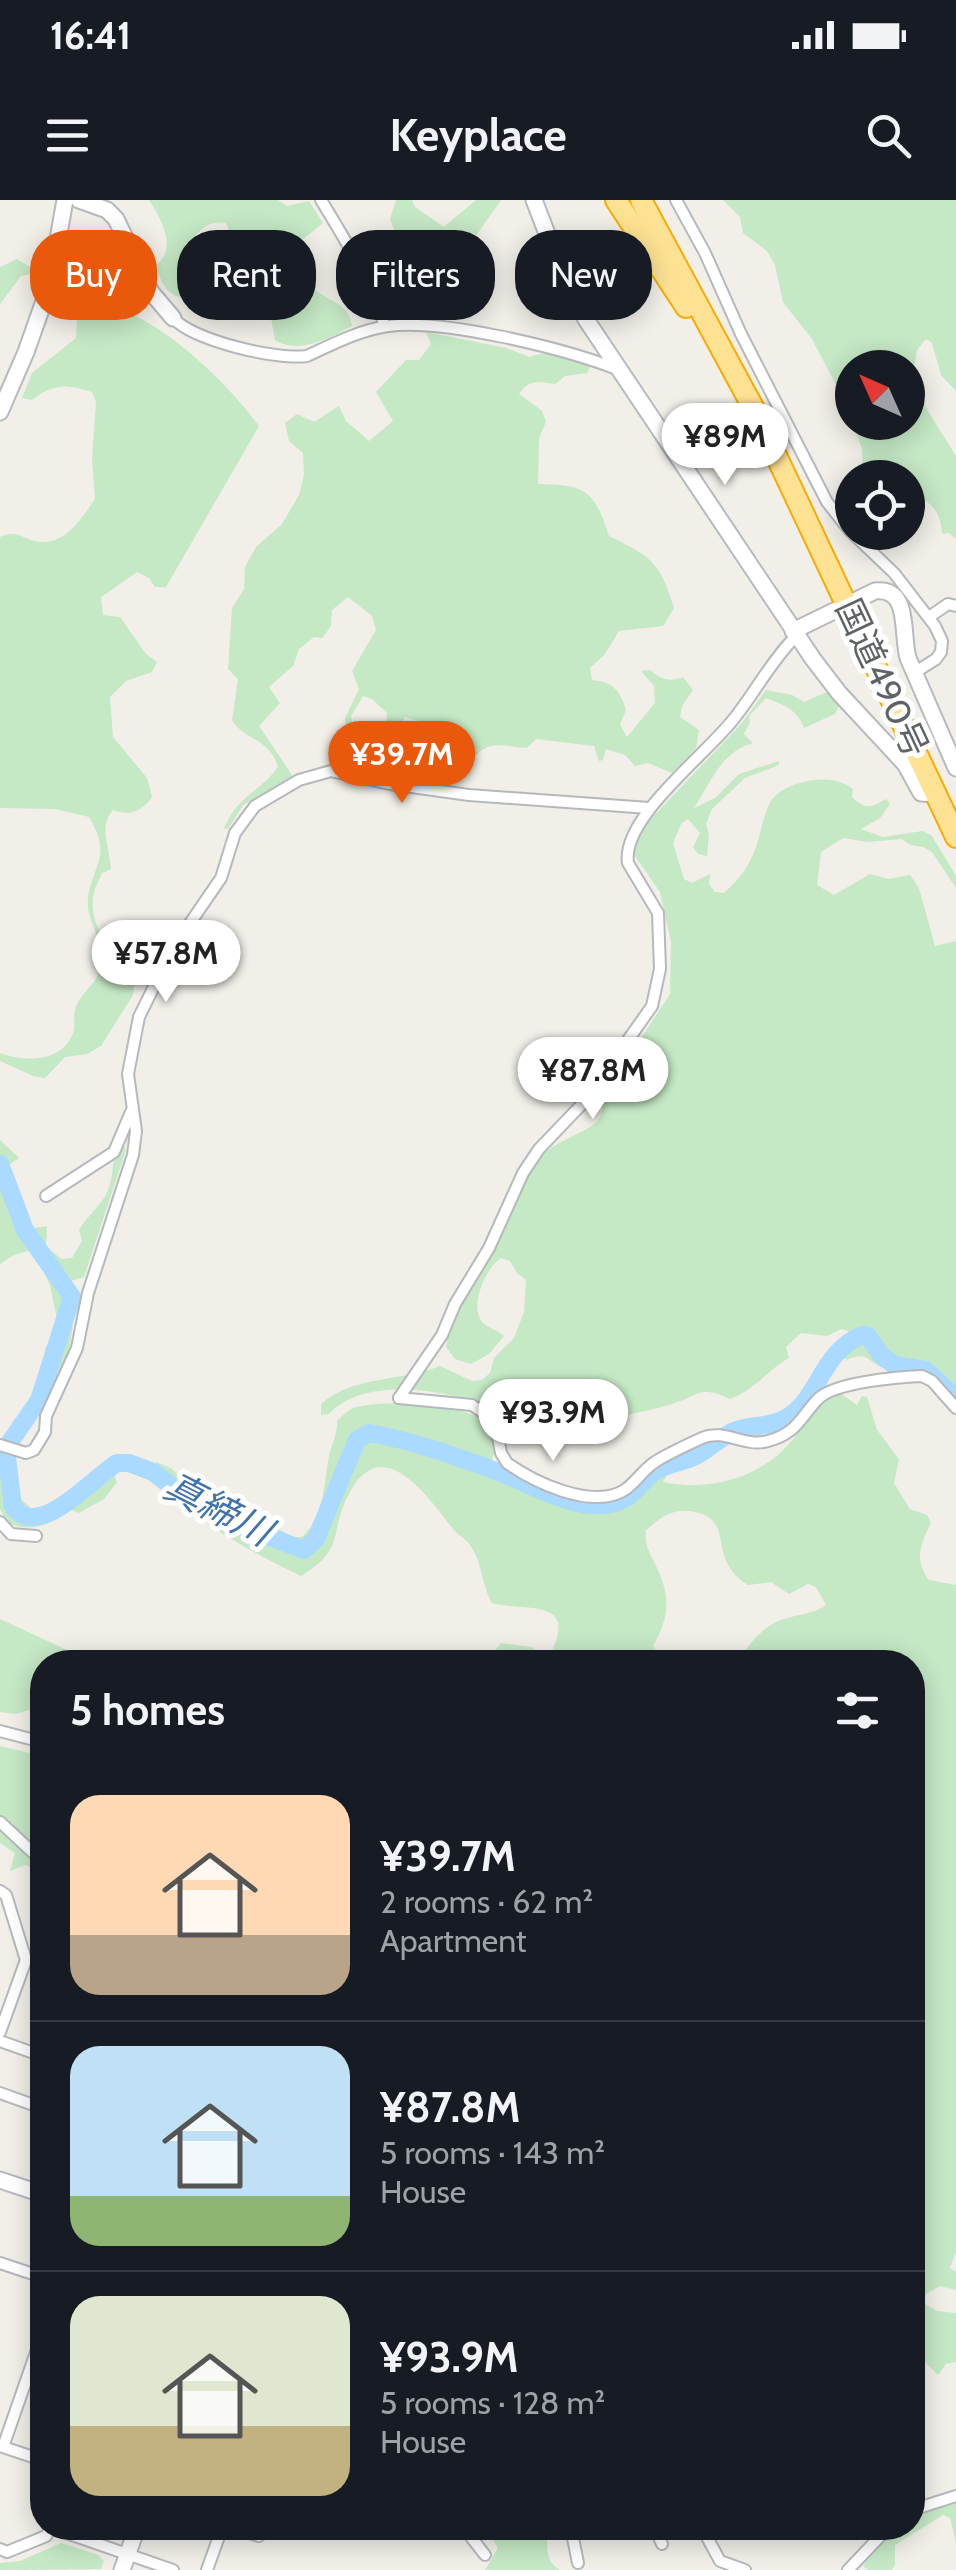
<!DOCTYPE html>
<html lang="en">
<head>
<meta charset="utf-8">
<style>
	body { margin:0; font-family:Cabin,"Noto Sans JP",sans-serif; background:#242831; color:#f1f3f6; height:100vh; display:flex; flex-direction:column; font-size:38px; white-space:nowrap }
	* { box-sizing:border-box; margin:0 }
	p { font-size:32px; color:#9ea1a6 }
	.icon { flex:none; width:55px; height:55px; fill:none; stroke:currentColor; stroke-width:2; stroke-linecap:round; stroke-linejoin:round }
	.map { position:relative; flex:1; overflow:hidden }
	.sheet { position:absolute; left:30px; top:1450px; width:895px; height:890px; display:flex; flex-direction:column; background:#171b24; border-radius:40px; box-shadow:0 5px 25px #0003 }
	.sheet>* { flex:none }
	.hud { position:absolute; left:30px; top:30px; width:898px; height:90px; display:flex; gap:20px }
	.needle { width:65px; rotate:315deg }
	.fabs { position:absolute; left:835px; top:150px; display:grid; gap:20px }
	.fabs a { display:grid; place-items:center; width:90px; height:90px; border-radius:50%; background:#171b24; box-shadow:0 5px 25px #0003; font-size:50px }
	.price { position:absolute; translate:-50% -85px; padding:0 22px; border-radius:35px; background:#fff; color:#222; font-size:32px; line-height:65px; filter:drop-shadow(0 2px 5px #0008) }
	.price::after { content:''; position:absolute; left:50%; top:60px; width:30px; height:22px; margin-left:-15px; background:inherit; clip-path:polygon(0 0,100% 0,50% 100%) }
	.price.current { background:#ea580c; color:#fff }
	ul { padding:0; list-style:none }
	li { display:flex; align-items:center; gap:30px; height:250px; padding:0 40px }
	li+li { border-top:2px solid #363941 }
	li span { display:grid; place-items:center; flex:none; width:280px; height:200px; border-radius:30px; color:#555 }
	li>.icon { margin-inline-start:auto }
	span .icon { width:120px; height:120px; fill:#fffc; stroke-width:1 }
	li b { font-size:42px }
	h2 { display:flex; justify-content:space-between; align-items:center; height:120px; padding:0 40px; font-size:42px }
	.chip { padding:0 35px; border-radius:40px; background:#171b24; box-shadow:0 5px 25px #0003; font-size:35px; line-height:90px }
	.chip.current { background:#ea580c; color:#fff }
	.status { display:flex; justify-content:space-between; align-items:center; height:70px; padding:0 50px; background:#171b24; direction:ltr }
	.status svg { height:28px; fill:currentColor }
	header { display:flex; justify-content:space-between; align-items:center; height:130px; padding:0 40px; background:#171b24; font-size:45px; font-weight:700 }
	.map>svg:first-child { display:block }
	.green { fill:#c5e8c5; fill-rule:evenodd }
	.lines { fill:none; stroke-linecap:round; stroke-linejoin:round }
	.river { stroke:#aadaff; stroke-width:18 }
	.street-casing { stroke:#b5b8bc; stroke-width:14 }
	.secondary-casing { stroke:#b6babf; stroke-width:19 }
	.highway-casing { stroke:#f9ab00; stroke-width:24 }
	.street { stroke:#fff; stroke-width:10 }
	.secondary { stroke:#fff; stroke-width:15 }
	.highway { stroke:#fde293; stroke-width:20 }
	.labels { text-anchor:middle; stroke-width:10; stroke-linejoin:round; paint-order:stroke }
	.street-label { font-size:35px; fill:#5f6368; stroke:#fff }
	.water-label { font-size:38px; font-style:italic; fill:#4174aa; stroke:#fff }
</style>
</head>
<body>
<div class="status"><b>16:41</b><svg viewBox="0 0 49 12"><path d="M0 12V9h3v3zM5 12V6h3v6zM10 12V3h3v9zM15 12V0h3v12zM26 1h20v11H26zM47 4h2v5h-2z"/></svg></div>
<header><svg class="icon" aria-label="menu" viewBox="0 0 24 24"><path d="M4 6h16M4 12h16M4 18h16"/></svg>Keyplace<svg class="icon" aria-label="search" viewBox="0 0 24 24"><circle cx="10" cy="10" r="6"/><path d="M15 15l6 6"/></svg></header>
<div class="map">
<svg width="956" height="2370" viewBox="0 0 956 2370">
	<rect width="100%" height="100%" fill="#f1efe8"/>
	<g class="green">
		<path d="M149 0H278L287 6 309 1 323 23 302 40 311 65 303 72C307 80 311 87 318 92 334 103 349 105 352 126 330 138 298 155 275 140L269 107 257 105 225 111 203 75H213L230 86 238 80 241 43 231 35 226 23C210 21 203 27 192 39L195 52 215 68H201L194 72 198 88 190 98C167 99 163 84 155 66 178 49 162 20 149 0Z"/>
		<path d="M396 0H412L415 7 444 27 476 0H501L464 53 472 67 468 76 452 92C416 80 402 52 390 19Z"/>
		<path d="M723 0H956V191L941 175 932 143 926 139 917 150 913 174 921 200 956 256V339L949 333 942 334C941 312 930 297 908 296V278L863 277 862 248 834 181 812 139 783 102 775 65 767 51 743 33 740 17ZM852 168H908V222H852Z"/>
		<polygon points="17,59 38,72 21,76 0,104 0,67"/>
		<path d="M100 101C114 107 130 112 143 120 185 143 231 188 259 226L166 387H155L149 378 137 372 101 397 103 415 120 417 146 454 157 462 152 472 126 481 110 497 113 537 147 578 152 597C140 612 132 616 113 610 98 626 110 649 111 669L102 673C99 680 94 689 93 697 89 728 115 757 135 777L133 795 101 846 87 854 65 857 45 878 33 876 0 861V853C24 862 62 863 73 833 76 825 73 817 75 810 79 793 99 783 102 764 105 740 85 721 88 697 94 663 112 655 89 617L55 609 0 608V337C13 331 19 335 31 340 62 350 80 321 95 299L92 258 96 202 92 192C66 184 54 183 32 200L22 198 32 173 76 138 77 118 83 104Z"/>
		<path d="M426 132 506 148 530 157C549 149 571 157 590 167L587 173 565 176 555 184C539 181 528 179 519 194L542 211 546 222 539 238 538 284C585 285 594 289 609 336 652 357 660 362 674 408L663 426 619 431 605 454 590 468 592 480C613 482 620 490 626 510L620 524 627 537 655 503 654 486 641 471 650 470C662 480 668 482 683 477L693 490 682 506 680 517 699 530 696 548 672 573 648 563 635 566 625 555 606 549 603 560 599 561 594 546 536 539 527 548C495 545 486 539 465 568L456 567 428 539 429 524 405 517 395 531 386 528 387 513 372 499 363 496 351 516 354 532 352 535 346 530 345 518 359 489 352 471 376 430 372 416 348 397 332 410 331 426 322 438 314 437 299 449 293 466 269 487 280 503 259 526 292 575 285 583 243 605 228 629 224 628C240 593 259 593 278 567 270 538 245 541 232 520L238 479 228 469 232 408 244 389 245 367 256 347 282 324 299 295 304 275 303 253 289 241 285 223 297 214 314 222 339 206 346 221 369 241 393 221 376 192 406 160H419L431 144Z"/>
		<path d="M766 490 792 495 804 502 827 492 839 506 835 514 804 528C797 509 784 505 766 498L749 516 750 522 744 534 753 543C721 552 711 582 694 608L715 598 739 574 779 561V565L745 578 712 609 706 624 709 634 707 656 698 654 693 647 700 633 688 619 681 624 673 643 684 679 692 683 710 674 709 684 715 692 724 693C740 679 752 662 758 641 768 605 767 590 808 581 825 578 839 579 853 589L852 597C865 610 871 608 886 599L890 604 880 618 861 629 883 637 923 631 932 636 956 676V688L932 652 923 647 910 645 902 639 868 642 843 638 821 652 817 685 834 695 870 674 889 679 910 675 919 688 935 746 956 741V1189C946 1177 932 1163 915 1164 903 1164 895 1174 883 1168 865 1160 869 1151 846 1160L842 1153 851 1144 848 1131 841 1129 827 1136 801 1133 786 1147 789 1158C766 1171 756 1189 730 1199 700 1185 700 1195 672 1204 622 1219 568 1226 520 1203L499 1212C457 1190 364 1174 329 1214L321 1215V1204C354 1175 401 1182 440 1166L472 1181 482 1180 490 1173 494 1158 514 1138 524 1112 526 1080 517 1073 510 1061 501 1058C486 1067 468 1107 483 1123 488 1128 498 1130 504 1136L489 1154 471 1164 455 1159 446 1147C455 1101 480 1083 496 1044 509 1014 521 979 543 955 558 938 591 933 600 917 603 911 601 901 604 895 610 880 625 872 635 861L632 852 670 794 671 742 660 692 633 653 645 625 742 523Z"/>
		<path d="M0 940 19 958 6 967 10 995 27 1029 47 1026 46 1046 61 1059 72 1058 82 1041 79 1030C87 1016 103 1004 108 990 116 970 108 963 123 944L126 950 84 1077 71 1081C78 1110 71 1175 47 1195L40 1189 46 1161 45 1149 56 1129V1114L50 1085 33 1049 12 1056 0 1064Z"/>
		<path d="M821 1188 840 1193 857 1205 862 1196 867 1197 877 1230 899 1259 894 1283 910 1309 927 1315 931 1323C920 1345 914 1360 929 1380L956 1385V2052L950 2068 956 2072V2090L940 2086 926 2094 924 2103 937 2111 956 2113V2162L946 2164 938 2175 913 2150 912 1462H734C748 1449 757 1432 774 1423 791 1414 811 1416 826 1405L816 1387 808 1384 789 1394 771 1382 748 1385C703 1357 740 1318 689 1311 671 1309 660 1318 646 1330 644 1347 650 1352 657 1368 671 1398 669 1418 653 1446L658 1452 668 1453 673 1462H495L496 1449 501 1443 532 1447 541 1456 551 1453C578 1397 526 1412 492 1403 482 1386 482 1361 470 1345 466 1339 458 1335 453 1329 429 1298 383 1231 350 1292 328 1331 347 1349 301 1376 248 1351 193 1319 150 1278L156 1262 171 1268 188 1285 243 1304 291 1337H302C323 1317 324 1288 328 1261 330 1246 338 1236 337 1221 343 1215 348 1210 356 1207 390 1199 463 1203 490 1224L495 1247 492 1261 500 1268 582 1306 614 1308 645 1290 658 1264 719 1237 729 1243 668 1272 663 1282C714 1293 770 1275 799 1231L795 1222 755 1237 739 1235 737 1228 754 1219 782 1213Z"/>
		<path d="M9 1265 21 1299 33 1310 50 1308 112 1270 117 1282 104 1299 79 1313 71 1310C52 1324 28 1335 6 1321L0 1309V1269Z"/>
		<polygon points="0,1419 67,1450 81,1462 42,1462 42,1506 16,1514 0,1512"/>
		<polygon points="0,1546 42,1556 42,1671 25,1665 10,1671 15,1653 0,1643"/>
		<polygon points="943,2302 956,2302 956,2343 950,2318 943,2315 895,2345 895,2365 892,2370 869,2370 863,2366 878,2343 896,2328 912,2328 913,2316"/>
		<path d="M485 2328H546C549 2346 543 2360 560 2370H485L498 2348Z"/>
		<polygon points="61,2343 98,2355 104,2361 101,2369 0,2370 0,2363 20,2361"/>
	</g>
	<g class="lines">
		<path class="river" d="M0 964 25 1030 72 1097 39 1200 6 1248 13 1307C40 1341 92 1278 117 1263H129L153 1272 188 1299 204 1304 233 1323 304 1350 316 1339 357 1240 369 1233C414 1241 458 1257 501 1273 535 1286 580 1315 618 1302 633 1297 641 1282 653 1273 665 1264 682 1263 696 1256 709 1249 721 1237 734 1231 751 1224 770 1228 786 1218 821 1197 819 1154 862 1135L868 1136 881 1155 894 1165 926 1170 956 1198"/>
		<g class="street-casing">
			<g id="street">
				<path d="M321 0C339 30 379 93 384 126"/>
				<polyline points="676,0 705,53 741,134 827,302 850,331 894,373 935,426 942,441 941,452 936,459 914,473"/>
				<path d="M173 118C194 141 276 160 307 156 333 144 360 130 388 126 442 118 565 149 617 169"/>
				<polyline points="929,417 948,404 956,406"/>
				<polyline points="46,996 114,952 131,912"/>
				<path d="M399 1198 442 1135 455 1104 489 1048 523 973 539 949 585 901 652 806 660 769 658 713 628 663C621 617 710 552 736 516 757 489 772 460 796 436"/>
				<path d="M399 1198 472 1205 495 1221 501 1253 507 1263C534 1282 588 1308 621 1292 634 1286 642 1270 655 1262 669 1253 687 1245 702 1238 725 1228 744 1248 768 1241 798 1233 800 1217 819 1198 837 1182 898 1177 922 1176L932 1181 956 1208"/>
				<polyline points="0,1245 26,1253 34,1250 45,1232 46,1216 77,1148 88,1093 133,955 136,931 128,874 139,817 173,748 221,678 235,633 255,606 299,580 331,571 390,584 469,595 649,608"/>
				<polyline points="0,1322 11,1334 36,1336"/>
				<polyline points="0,1531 42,1542"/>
				<polyline points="0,1622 42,1661"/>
				<polyline points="0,1691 6,1695 26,1760 0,1832"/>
				<polyline points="0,1841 42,1856"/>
				<polyline points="0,1893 42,1908"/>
				<polyline points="0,2063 42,2077"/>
				<polyline points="42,2135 3,2247 42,2260"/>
				<polyline points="912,2310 956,2296"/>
				<polyline points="52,2328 173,2370"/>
				<polyline points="232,2328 259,2336 265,2328"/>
				<polyline points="464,2328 485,2355"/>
				<polyline points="571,2328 578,2363"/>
				<polyline points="655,2328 662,2344"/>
				<polyline points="702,2328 720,2361 745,2370"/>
				<polyline points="0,2349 7,2352 46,2336 51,2328"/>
				<polyline points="207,2370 222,2328"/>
				<polyline points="848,2370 888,2328"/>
			</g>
		</g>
		<g class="secondary-casing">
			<g id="secondary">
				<polyline points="79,0 107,10 116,19 151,92 173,118"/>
				<polyline points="534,0 566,83 587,121 813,459 839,493 905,564 921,593 936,594"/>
				<polyline points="0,212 26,152 50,84 65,0"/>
				<path d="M793 431 875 391C911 387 901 433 908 458L956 568"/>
				<polyline points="0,1980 42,1994"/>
				<polyline points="122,2370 137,2328"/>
			</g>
		</g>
		<g class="highway-casing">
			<g id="highway">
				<polyline points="616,0 686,107"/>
				<polyline points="641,0 756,213 956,637"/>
			</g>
		</g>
		<use href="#street" class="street"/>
		<use href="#secondary" class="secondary"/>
		<use href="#highway" class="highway"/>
	</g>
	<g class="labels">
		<g class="street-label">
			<text transform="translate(882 478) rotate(65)" y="12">国道490号</text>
		</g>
		<g class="water-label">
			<text transform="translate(218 1309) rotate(27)" y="13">真締川</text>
		</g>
	</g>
</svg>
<div class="fabs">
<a><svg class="needle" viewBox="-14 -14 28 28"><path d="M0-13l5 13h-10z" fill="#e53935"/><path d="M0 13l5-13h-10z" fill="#9ea1a6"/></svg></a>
<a><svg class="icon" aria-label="locate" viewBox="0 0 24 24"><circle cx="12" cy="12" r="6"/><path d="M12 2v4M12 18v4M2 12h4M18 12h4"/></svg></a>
</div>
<b class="price" style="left:725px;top:288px">¥89M</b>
<b class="price current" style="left:402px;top:606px">¥39.7M</b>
<b class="price" style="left:166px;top:805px">¥57.8M</b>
<b class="price" style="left:593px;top:922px">¥87.8M</b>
<b class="price" style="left:553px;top:1264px">¥93.9M</b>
<div class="hud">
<a class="chip current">Buy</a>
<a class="chip">Rent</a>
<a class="chip">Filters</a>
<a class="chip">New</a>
</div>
<section class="sheet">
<h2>5 homes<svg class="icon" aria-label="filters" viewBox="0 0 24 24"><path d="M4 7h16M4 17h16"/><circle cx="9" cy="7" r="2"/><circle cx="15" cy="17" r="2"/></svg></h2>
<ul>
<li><span style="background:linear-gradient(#ffd9b3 70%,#b9a48a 0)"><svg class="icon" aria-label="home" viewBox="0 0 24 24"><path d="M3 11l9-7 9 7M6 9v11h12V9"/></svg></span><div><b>¥39.7M</b><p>2 rooms · 62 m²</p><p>Apartment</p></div></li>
<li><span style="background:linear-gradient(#bfe0f5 75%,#8fb573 0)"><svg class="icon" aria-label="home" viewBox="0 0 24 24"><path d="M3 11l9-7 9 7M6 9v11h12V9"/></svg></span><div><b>¥87.8M</b><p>5 rooms · 143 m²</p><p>House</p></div></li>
<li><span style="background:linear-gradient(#dfe7d0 65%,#c2b280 0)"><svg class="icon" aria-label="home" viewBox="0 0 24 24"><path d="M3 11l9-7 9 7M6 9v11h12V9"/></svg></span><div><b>¥93.9M</b><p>5 rooms · 128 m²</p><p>House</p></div></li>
</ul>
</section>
</div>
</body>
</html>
